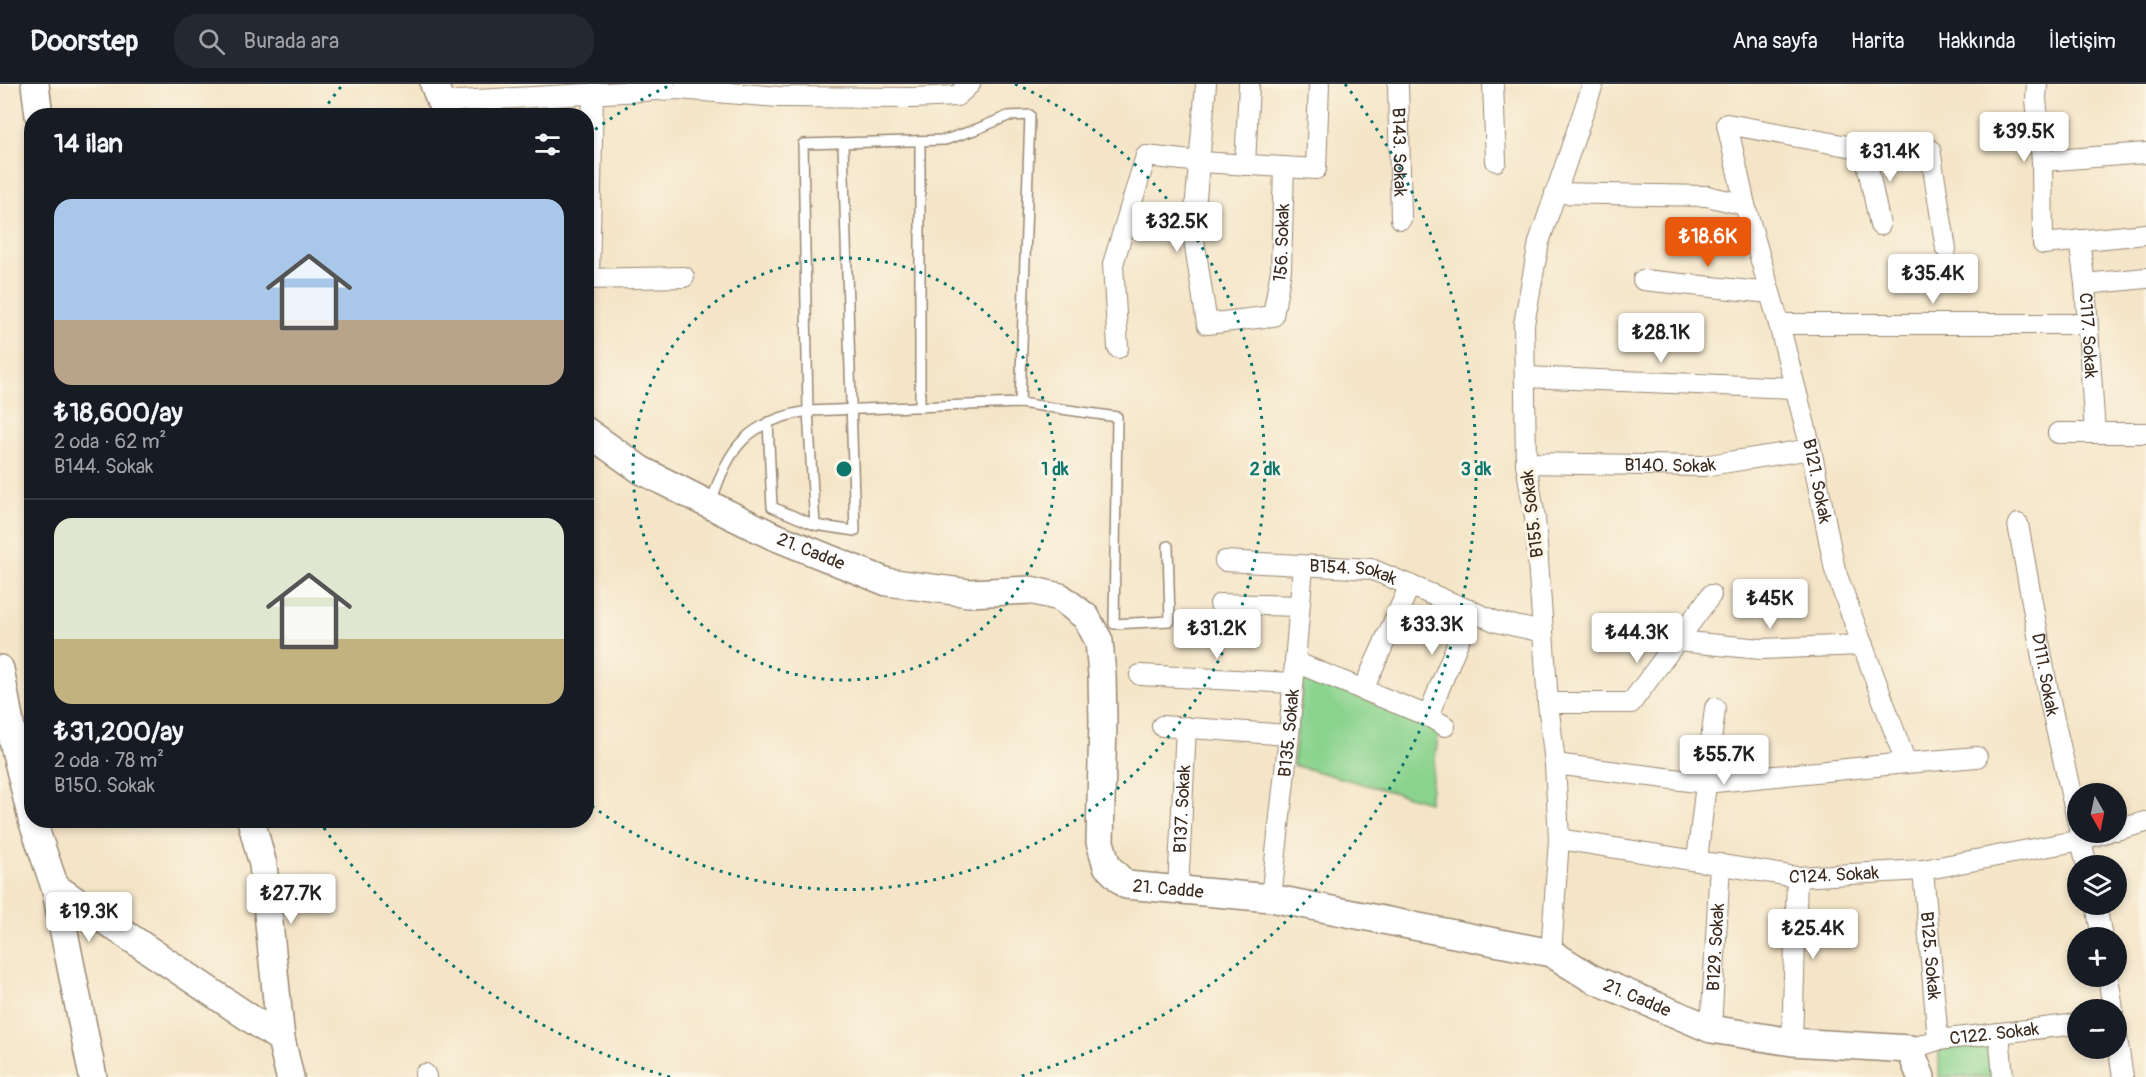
<!DOCTYPE html>
<html lang="tr">
<head>
<meta charset="utf-8">
<style>
	body { margin:0; font-family:Pangolin,sans-serif; background:#242831; color:#f1f3f6; height:100vh; display:flex; flex-direction:column; font-size:22px; white-space:nowrap }
	* { box-sizing:border-box; margin:0 }
	p { font-size:20px; color:#9ea1a6 }
	.icon { flex:none; width:33px; height:33px; fill:none; stroke:currentColor; stroke-width:2; stroke-linecap:round; stroke-linejoin:round }
	.map { position:relative; flex:1; overflow:hidden }
	.details { position:absolute; left:24px; top:24px; width:570px; height:720px; display:flex; flex-direction:column; background:#171b24; border-radius:24px; box-shadow:0 3px 9px #0003 }
	.details>* { flex:none }
	.needle { width:39px; rotate:171deg }
	.tools { position:absolute; left:2067px; top:699px; display:grid; gap:12px }
	.tools a { display:grid; place-items:center; width:60px; height:60px; border-radius:50%; background:#171b24; box-shadow:0 3px 9px #0003; font-size:30px }
	.price { position:absolute; translate:-50% -51px; padding:0 14px; border-radius:6px; background:#fff; color:#222; font-size:20px; line-height:39px; filter:drop-shadow(0 2px 3px #0008) }
	.price::after { content:''; position:absolute; left:50%; top:36px; width:18px; height:14px; margin-left:-9px; background:inherit; clip-path:polygon(0 0,100% 0,50% 100%) }
	.price.on { background:#ea580c; color:#fff }
	ul { padding:0; list-style:none }
	li { display:grid; align-content:center; gap:12px; height:318px; padding:0 30px }
	li+li { border-top:2px solid #363941 }
	li span { display:grid; place-items:center; height:186px; border-radius:18px; color:#555 }
	li>.icon { margin-inline-start:auto }
	span .icon { width:108px; height:108px; fill:#fffc; stroke-width:1 }
	li b { font-size:26px }
	h2 { display:flex; justify-content:space-between; align-items:center; height:72px; padding:0 30px; font-size:26px }
	header { display:flex; align-items:center; gap:36px; box-sizing:border-box; height:84px; padding:0 30px; background:#171b24; border-bottom:2px solid #363941 }
	header strong { font-size:28px }
	nav { display:flex; gap:33px; margin-inline-start:auto; font-size:21px }
	.search { width:420px; height:54px; background:#242831; display:flex; align-items:center; gap:15px; box-sizing:border-box; padding:0 21px; border-radius:24px; color:#9ea1a6; font-size:22px }
	.map>svg:first-child { display:block }
	.green { fill:#8ad38e; stroke:#627e56; stroke-width:1.5 }
	.lines { fill:none; stroke-linecap:round; stroke-linejoin:round }
	.lane-casing { stroke:#988873; stroke-width:12 }
	.street-casing { stroke:#988873; stroke-width:22 }
	.secondary-casing { stroke:#988873; stroke-width:30 }
	.lane { stroke:#fff; stroke-width:9 }
	.street { stroke:#fff; stroke-width:20 }
	.secondary { stroke:#fff; stroke-width:27 }
	.ring { fill:none; stroke:#0f766e; stroke-width:3; stroke-dasharray:3 6 }
	.labels { text-anchor:middle; stroke-width:6; stroke-linejoin:round; paint-order:stroke }
	.street-label { font-size:18px; fill:#3b2a1e; stroke:#fcf5e5 }
	.centre { fill:#0f766e; stroke:#fcf5e5; stroke-width:3 }
	.ring-label { font-size:18px; text-anchor:middle; font-weight:bold; fill:#0f766e; stroke:#fcf5e5; stroke-width:6; stroke-linejoin:round; paint-order:stroke }
</style>
</head>
<body>
<header>
<strong>Doorstep</strong>
<div class="search"><svg class="icon" aria-label="search" viewBox="0 0 24 24"><circle cx="10" cy="10" r="6"/><path d="M15 15l6 6"/></svg>Burada ara</div>
<nav><a>Ana sayfa</a><a>Harita</a><a>Hakkında</a><a>İletişim</a></nav>
</header>
<div class="map">
<svg width="2146" height="993" viewBox="0 0 2146 993">
	<rect width="100%" height="100%" fill="#fcf5e5"/>
	<filter id="ink" filterUnits="userSpaceOnUse"><feTurbulence type="fractalNoise" baseFrequency=".0167" numOctaves="2"/><feDisplacementMap in="SourceGraphic" scale="12" xChannelSelector="R" yChannelSelector="G"/><feConvolveMatrix kernelMatrix="1 2 1 2 8 2 1 2 1" color-interpolation-filters="sRGB"/></filter>
	<filter id="wash" filterUnits="userSpaceOnUse"><feTurbulence type="fractalNoise" baseFrequency=".008" numOctaves="4" result="noise"/><feDisplacementMap in="SourceGraphic" scale="24" xChannelSelector="R" yChannelSelector="G"/><feGaussianBlur stdDeviation="1.35" result="paint"/><feColorMatrix in="noise" values="0 0 0 0 0 0 0 0 0 0 0 0 0 0 0 0 0 1.4 0 .05"/><feComposite in="paint" operator="in"/></filter>
	<g filter="url(#wash)">
		<rect width="100%" height="100%" fill="#f4e5c8"/>
		<g class="green">
			<polygon points="1304,589 1439,646 1429,718 1293,681"/>
			<polygon points="1993,960 1995,993 1939,993 1939,967 1943,964"/>
		</g>
	</g>
	<g filter="url(#ink)">
		<g class="lines">
			<g class="lane-casing">
				<g id="lane">
					<polyline points="920,57 920,323"/>
					<polyline points="768,338 772,423 815,441 855,447 843,59"/>
					<path d="M711 420C727 364 748 337 808 327L1020 319 1117 333 1114 540 1170 537 1168 462"/>
					<polyline points="815,441 808,327 803,60 945,56 977,45 1008,32 1030,31 1020,319"/>
				</g>
			</g>
			<g class="street-casing">
				<g id="street">
					<path id="s1" d="M1206 0 1193 149 1207 240 1273 232 1281 186 1284 83"/>
					<path id="s2" d="M1398 0 1401 135"/>
					<polyline points="1493,0 1496,77"/>
					<polyline points="2037,0 2036,15 2042,77 2043,160 2146,150"/>
					<polyline points="441,18 678,5 779,13 911,14 957,12 970,0"/>
					<polyline points="1864,65 1880,141"/>
					<polyline points="2042,77 2146,69"/>
					<polyline points="1245,81 1249,0"/>
					<polyline points="1555,109 1707,112 1745,121"/>
					<path id="s3" d="M2079 156 2085 200 2095 349"/>
					<path id="s4" d="M1946 165 1930 65H1864L1727 40 1745 121 1779 240 1811 365 1835 486 1906 679 1977 673"/>
					<polyline points="586,195 684,193"/>
					<polyline points="589,195 593,9"/>
					<polyline points="1643,196 1770,209"/>
					<polyline points="2085,200 2146,194"/>
					<polyline points="1779,240 2087,240"/>
					<polyline points="1118,264 1113,180 1146,72 1201,78 1316,85 1319,0"/>
					<polyline points="1525,293 1795,304"/>
					<polyline points="2058,349 2146,349"/>
					<path id="s5" d="M1526 379 1703 382 1811 365"/>
					<path id="s6" d="M2018 440 2050 618 2078 740"/>
					<path id="s7" d="M1225 477 1371 485 1497 538 1543 548"/>
					<polyline points="1220,520 1299,522"/>
					<polyline points="1677,557 1761,565 1863,561"/>
					<polyline points="1295,578 1428,632 1445,642"/>
					<polyline points="1140,591 1292,599"/>
					<polyline points="1363,606 1410,501"/>
					<polyline points="1548,619 1631,619 1711,511"/>
					<polyline points="1428,632 1471,526"/>
					<polyline points="1162,642 1289,651"/>
					<polyline points="1555,680 1705,699 1906,679"/>
					<polyline points="2116,746 2146,738"/>
					<polyline points="2079,748 2087,782"/>
					<path id="s8" d="M1559 755 1797 793 1923 786 2081 756 2107 748"/>
					<polyline points="1697,776 1715,624"/>
					<path id="s9" d="M1923 786 1938 956"/>
					<path id="s10" d="M1178 806 1186 643"/>
					<path id="s11" d="M1271 814 1289 651 1303 482"/>
					<polyline points="2096,820 2102,854"/>
					<polyline points="1551,869 1559,755 1555,680 1548,619 1535,434 1526,379 1524,240 1539,158 1593,0"/>
					<polyline points="2108,892 2113,926"/>
					<path id="s12" d="M1711 945 1720 780"/>
					<polyline points="2116,948 2123,993"/>
					<polyline points="1999,949 2003,993"/>
					<polyline points="1792,958 1797,793"/>
					<path id="s13" d="M1910 965 1938 956 2078 940"/>
					<polyline points="425,990 426,993"/>
				</g>
			</g>
			<g class="secondary-casing">
				<g id="secondary">
					<polyline points="35,0 39,32"/>
					<polyline points="434,0 446,32"/>
					<path id="s14" d="M586 347 641 386 710 421 771 451 887 498 969 509 1030 506 1060 513 1086 533 1099 557 1102 591 1103 637 1100 758 1107 782 1126 801 1271 814 1551 869 1591 894 1711 945 1792 958 1910 965 1921 993"/>
					<polyline points="0,585 14,661 32,735"/>
					<polyline points="32,736 55,803 93,993"/>
					<polyline points="251,736 263,781 281,955"/>
					<polyline points="55,803 281,955 290,993"/>
				</g>
			</g>
			<use href="#lane" class="lane"/>
			<use href="#street" class="street"/>
			<use href="#secondary" class="secondary"/>
		</g>
	</g>
	<g class="ring">
		<circle cx="844" cy="385" r="211"/>
		<path d="M588 51A421 421 0 0 1 673 0M1015 0A421 421 0 1 1 588 719"/>
		<path d="M670 993A632 632 0 0 1 320 738M323 27A632 632 0 0 1 343 0M1345 0A632 632 0 0 1 1018 993"/>
	</g>
	<g class="labels">
		<g class="street-label">
			<text dy="6" stroke="none"><textPath href="#s2" startOffset="68">B143. Sokak</textPath></text>
			<text dy="6" stroke="none"><textPath href="#s1" startOffset="382">156. Sokak</textPath></text>
			<text dy="6" stroke="none"><textPath href="#s3" startOffset="96">C117. Sokak</textPath></text>
			<text dy="6" stroke="none"><textPath href="#s5" startOffset="144">B140. Sokak</textPath></text>
			<text dy="6" stroke="none"><textPath href="#s4" startOffset="675">B121. Sokak</textPath></text>
			<text transform="translate(1532 430) rotate(-97)" y="6">B155. Sokak</text>
			<text dy="6" stroke="none"><textPath href="#s14" startOffset="256">21. Cadde</textPath></text>
			<text dy="6" stroke="none"><textPath href="#s7" startOffset="129">B154. Sokak</textPath></text>
			<text dy="6" stroke="none"><textPath href="#s6" startOffset="153">D111. Sokak</textPath></text>
			<text dy="6" stroke="none"><textPath href="#s11" startOffset="166">B135. Sokak</textPath></text>
			<text dy="6" stroke="none"><textPath href="#s10" startOffset="81">B137. Sokak</textPath></text>
			<text dy="6" stroke="none"><textPath href="#s8" startOffset="278">C124. Sokak</textPath></text>
			<text dy="6" stroke="none"><textPath href="#s14" startOffset="868">21. Cadde</textPath></text>
			<text dy="6" stroke="none"><textPath href="#s12" startOffset="82">B129. Sokak</textPath></text>
			<text dy="6" stroke="none"><textPath href="#s9" startOffset="86">B125. Sokak</textPath></text>
			<text dy="6" stroke="none"><textPath href="#s14" startOffset="1354">21. Cadde</textPath></text>
			<text dy="6" stroke="none"><textPath href="#s13" startOffset="86">C122. Sokak</textPath></text>
		</g>
	</g>
	<circle cx="844" cy="385" r="9" class="centre"/>
	<g class="ring-label">
		<text x="1055" y="391">1 dk</text>
		<text x="1265" y="391">2 dk</text>
		<text x="1476" y="391">3 dk</text>
	</g>
</svg>
<div class="tools">
<a><svg class="needle" viewBox="-14 -14 28 28"><path d="M0-13l5 13h-10z" fill="#e53935"/><path d="M0 13l5-13h-10z" fill="#9ea1a6"/></svg></a>
<a><svg class="icon" aria-label="layers" viewBox="0 0 24 24"><path d="M12 4l9 5-9 5-9-5zM3 14l9 5 9-5"/></svg></a>
<a>+</a>
<a>−</a>
</div>
<b class="price" style="left:2024px;top:79px">₺39.5K</b>
<b class="price" style="left:1890px;top:99px">₺31.4K</b>
<b class="price" style="left:1177px;top:169px">₺32.5K</b>
<b class="price on" style="left:1708px;top:184px">₺18.6K</b>
<b class="price" style="left:1933px;top:221px">₺35.4K</b>
<b class="price" style="left:1661px;top:280px">₺28.1K</b>
<b class="price" style="left:1770px;top:546px">₺45K</b>
<b class="price" style="left:1432px;top:572px">₺33.3K</b>
<b class="price" style="left:1217px;top:576px">₺31.2K</b>
<b class="price" style="left:1637px;top:580px">₺44.3K</b>
<b class="price" style="left:1724px;top:702px">₺55.7K</b>
<b class="price" style="left:291px;top:841px">₺27.7K</b>
<b class="price" style="left:89px;top:859px">₺19.3K</b>
<b class="price" style="left:1813px;top:876px">₺25.4K</b>
<section class="details">
<h2>14 ilan<svg class="icon" aria-label="filters" viewBox="0 0 24 24"><path d="M4 7h16M4 17h16"/><circle cx="9" cy="7" r="2"/><circle cx="15" cy="17" r="2"/></svg></h2>
<ul>
<li><span style="background:linear-gradient(#a9c7e8 65%,#b9a48a 0)"><svg class="icon" aria-label="home" viewBox="0 0 24 24"><path d="M3 11l9-7 9 7M6 9v11h12V9"/></svg></span><div><b>₺18,600/ay</b><p>2 oda · 62 m²</p><p>B144. Sokak</p></div></li>
<li><span style="background:linear-gradient(#dfe7d0 65%,#c2b280 0)"><svg class="icon" aria-label="home" viewBox="0 0 24 24"><path d="M3 11l9-7 9 7M6 9v11h12V9"/></svg></span><div><b>₺31,200/ay</b><p>2 oda · 78 m²</p><p>B150. Sokak</p></div></li>
</ul>
</section>
</div>
</body>
</html>
